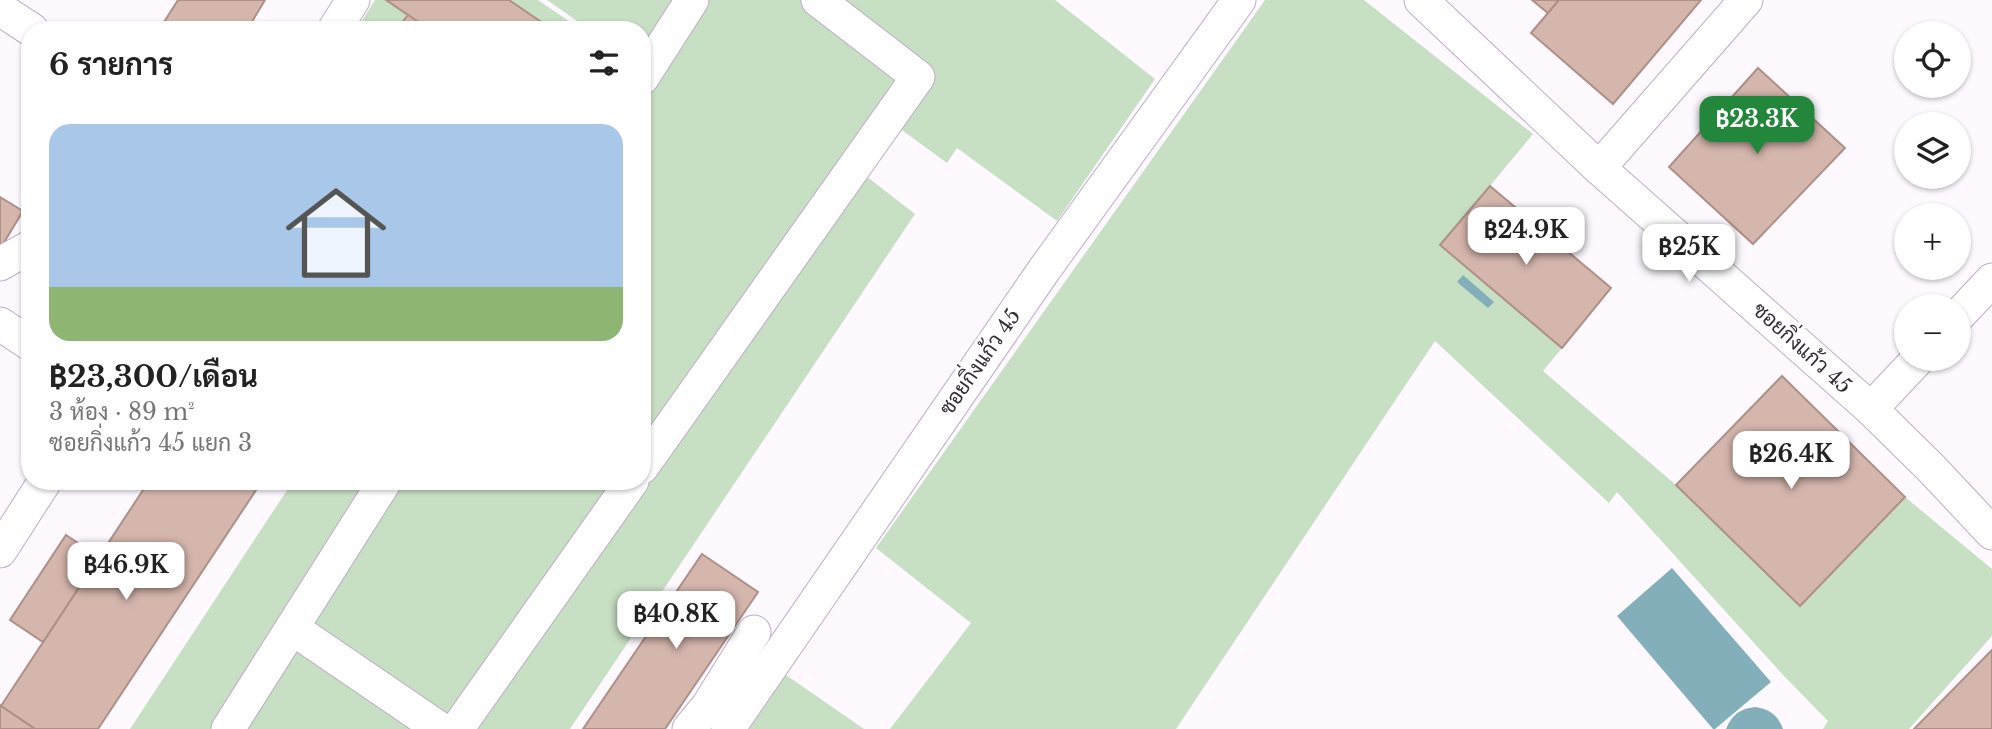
<!DOCTYPE html>
<html lang="th">
<head>
<meta charset="utf-8">
<style>
	body { margin:0; font-family:"Libre Baskerville",Sarabun,serif; background:#f2f2f2; color:#222; height:100vh; display:flex; flex-direction:column; font-size:26px; white-space:nowrap }
	* { box-sizing:border-box; margin:0 }
	p { font-size:23px; color:#767676 }
	.icon { flex:none; width:38px; height:38px; fill:none; stroke:currentColor; stroke-width:2; stroke-linecap:round; stroke-linejoin:round }
	.map { position:relative; flex:1; overflow:hidden }
	.side { position:absolute; left:21px; top:21px; width:630px; height:469px; display:flex; flex-direction:column; background:#fff; border-radius:28px; box-shadow:0 2px 5px #0004 }
	.side>* { flex:none }
	.tools { position:absolute; left:1894px; top:21px; display:grid; gap:14px }
	.tools a { display:grid; place-items:center; width:77px; height:77px; border-radius:50%; background:#fff; box-shadow:0 2px 5px #0004; font-size:35px }
	.price { position:absolute; translate:-50% -60px; padding:0 16px; border-radius:14px; background:#fff; color:#222; font-size:23px; line-height:46px; filter:drop-shadow(0 2px 4px #0008) }
	.price::after { content:''; position:absolute; left:50%; top:42px; width:21px; height:16px; margin-left:-10px; background:inherit; clip-path:polygon(0 0,100% 0,50% 100%) }
	.price.selected { background:#23873b; color:#fff }
	ul { padding:0; list-style:none }
	li { display:grid; align-content:center; gap:14px; height:371px; padding:0 28px }
	li span { display:grid; place-items:center; height:217px; border-radius:21px; color:#555 }
	li>.icon { margin-inline-start:auto }
	span .icon { width:126px; height:126px; fill:#fffc; stroke-width:1 }
	li b { font-size:30px }
	h2 { display:flex; justify-content:space-between; align-items:center; height:84px; padding:0 28px; font-size:30px }
	.map>svg:first-child { display:block }
	.green { fill:#c7dfc3 }
	.water { fill:#82afb9 }
	.building { fill:#d5b6ad; stroke:#ae9087; stroke-width:2 }
	.lines { fill:none; stroke-linecap:round; stroke-linejoin:round }
	.minor-casing { stroke:#bdadc5; stroke-width:35 }
	.minor { stroke:#fff; stroke-width:33 }
	.labels { text-anchor:middle; stroke-width:7; stroke-linejoin:round; paint-order:stroke }
	.street-label { font-size:21px; fill:#332d36; stroke:#fff }
</style>
</head>
<body>
<div class="map">
<svg width="1992" height="729" viewBox="0 0 1992 729">
	<rect width="100%" height="100%" fill="#fdf9ff"/>
	<g class="green">
		<polygon points="375,0 538,0 582,30 356,30"/>
		<polygon points="547,0 1055,0 1155,79 1057,221 957,148 947,163 899,128 866,176 915,214 570,729 130,729 293,481 642,481 642,30 590,30"/>
		<polygon points="1265,0 1364,0 1533,134 1441,245 1562,348 1543,371 1676,485 1799,606 1905,497 1992,569 1992,636 1909,729 1823,729 1828,721 1784,676 1617,492 1609,503 1435,341 1176,729 890,729 971,623 876,548"/>
		<polygon points="786,675 864,729 749,729"/>
	</g>
	<g class="water">
		<polygon points="1463,275 1494,302 1488,308 1457,282"/>
		<polygon points="1672,568 1771,682 1715,729 1713,729 1617,616"/>
		<path d="M1755 707C1769 709 1778 715 1783 729H1726C1732 715 1739 709 1755 707Z"/>
	</g>
	<g class="building">
		<polygon points="178,0 265,0 247,30 159,30"/>
		<polygon points="386,0 509,0 553,30 430,30"/>
		<polygon points="1532,0 1559,0 1548,13"/>
		<polygon points="1559,0 1701,0 1613,104 1531,33"/>
		<polygon points="408,15 430,30 396,30"/>
		<polygon points="1758,68 1845,148 1753,244 1669,167"/>
		<polygon points="1490,186 1611,288 1562,348 1440,245"/>
		<polygon points="0,197 23,211 0,249"/>
		<polygon points="1782,376 1905,497 1800,606 1676,485"/>
		<polygon points="149,481 262,481 98,729 35,729 1,706"/>
		<polygon points="66,535 99,557 43,642 10,620"/>
		<polygon points="702,554 758,592 665,729 583,729"/>
		<polygon points="1992,650 1992,729 1914,729"/>
		<polygon points="0,705 1,706 35,729 0,729"/>
	</g>
	<g class="lines">
		<g class="minor-casing">
			<g id="minor">
				<polyline points="1421,0 1599,168 1871,409 1932,469 1992,533"/>
				<polyline points="6,13 32,30"/>
				<polyline points="334,30 353,0"/>
				<polyline points="642,78 692,0"/>
				<polyline points="1599,168 1746,0"/>
				<polyline points="0,264 30,247"/>
				<polyline points="1958,316 1992,280"/>
				<polyline points="0,324 30,344"/>
				<polyline points="1871,409 1918,359"/>
				<polyline points="642,467 918,77 818,0"/>
				<polyline points="0,551 45,481"/>
				<polyline points="292,628 440,729"/>
				<polyline points="228,729 385,481"/>
				<polyline points="457,729 632,481"/>
				<polyline points="689,729 708,706 754,632"/>
				<polyline points="728,729 1044,270 1239,0"/>
			</g>
		</g>
		<use href="#minor" class="minor"/>
	</g>
	<g class="labels">
		<g class="street-label">
			<text transform="translate(1802 348) rotate(42)" y="7">ซอยกิ่งแก้ว 45</text>
			<text transform="translate(980 362) rotate(-55)" y="7">ซอยกิ่งแก้ว 45</text>
		</g>
	</g>
</svg>
<div class="tools">
<a><svg class="icon" aria-label="locate" viewBox="0 0 24 24"><circle cx="12" cy="12" r="6"/><path d="M12 2v4M12 18v4M2 12h4M18 12h4"/></svg></a>
<a><svg class="icon" aria-label="layers" viewBox="0 0 24 24"><path d="M12 4l9 5-9 5-9-5zM3 14l9 5 9-5"/></svg></a>
<a>+</a>
<a>−</a>
</div>
<b class="price selected" style="left:1757px;top:156px">฿23.3K</b>
<b class="price" style="left:1526px;top:267px">฿24.9K</b>
<b class="price" style="left:1689px;top:284px">฿25K</b>
<b class="price" style="left:1791px;top:491px">฿26.4K</b>
<b class="price" style="left:126px;top:602px">฿46.9K</b>
<b class="price" style="left:676px;top:651px">฿40.8K</b>
<section class="side">
<h2>6 รายการ<svg class="icon" aria-label="filters" viewBox="0 0 24 24"><path d="M4 7h16M4 17h16"/><circle cx="9" cy="7" r="2"/><circle cx="15" cy="17" r="2"/></svg></h2>
<ul>
<li><span style="background:linear-gradient(#a9c7e8 75%,#8fb573 0)"><svg class="icon" aria-label="home" viewBox="0 0 24 24"><path d="M3 11l9-7 9 7M6 9v11h12V9"/></svg></span><div><b>฿23,300/เดือน</b><p>3 ห้อง · 89 m²</p><p>ซอยกิ่งแก้ว 45 แยก 3</p></div></li>
</ul>
</section>
</div>
</body>
</html>
